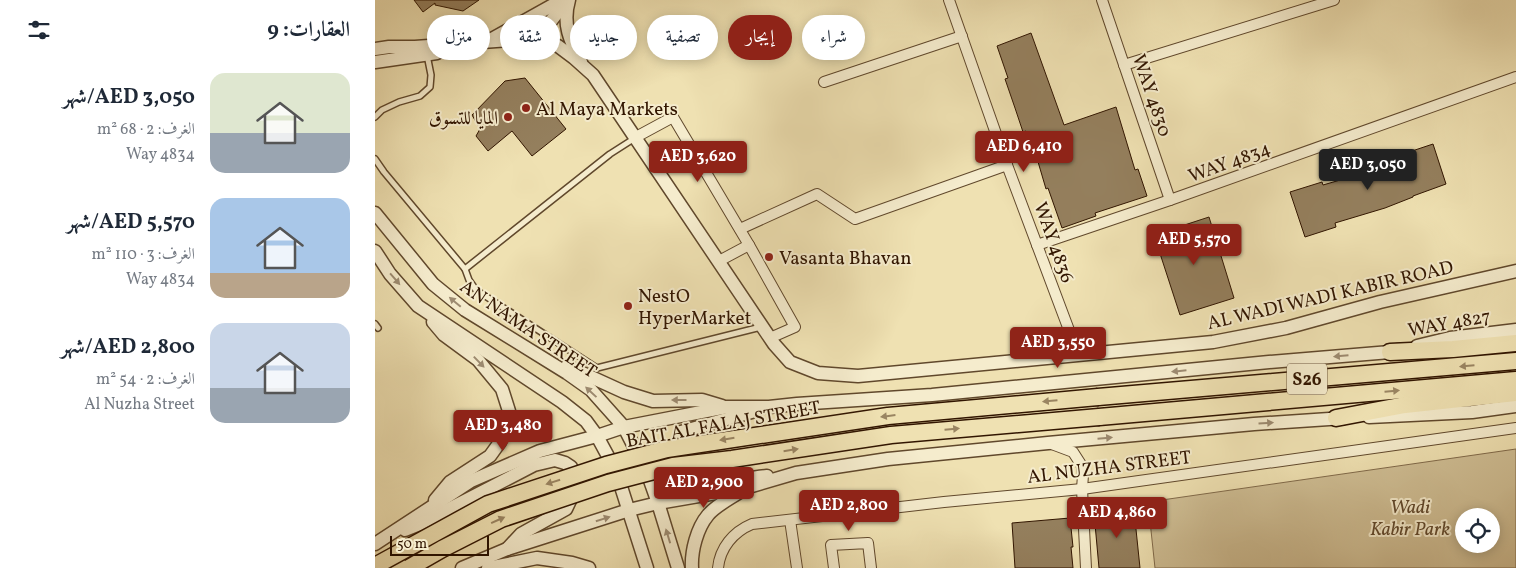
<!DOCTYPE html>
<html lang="ar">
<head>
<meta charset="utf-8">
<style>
	body { margin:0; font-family:Vollkorn,Amiri,serif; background:#f6f6f7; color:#1f2937; direction:rtl; height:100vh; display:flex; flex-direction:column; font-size:19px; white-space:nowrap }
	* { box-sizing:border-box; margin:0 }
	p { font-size:16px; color:#747a83 }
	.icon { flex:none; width:28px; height:28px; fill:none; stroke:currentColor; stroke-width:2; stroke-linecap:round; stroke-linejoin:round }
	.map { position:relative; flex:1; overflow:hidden; direction:ltr }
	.panel { display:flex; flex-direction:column; background:#fff; width:375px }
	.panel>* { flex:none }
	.banner { position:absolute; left:15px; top:15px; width:475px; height:45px; direction:rtl; display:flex; gap:10px }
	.fabs { position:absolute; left:1080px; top:508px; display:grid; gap:10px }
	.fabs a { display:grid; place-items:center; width:45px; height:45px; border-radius:50%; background:#fff; box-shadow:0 2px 12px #0003; font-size:25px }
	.scale { position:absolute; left:15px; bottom:12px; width:99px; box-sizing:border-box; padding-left:5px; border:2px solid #311500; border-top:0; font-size:14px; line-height:18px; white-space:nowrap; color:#311500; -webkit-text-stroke:4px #f5eccd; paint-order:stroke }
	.price { position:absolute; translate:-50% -42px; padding:0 11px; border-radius:5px; background:#8f2418; color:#fff; font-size:16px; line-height:32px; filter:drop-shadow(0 1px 2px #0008) }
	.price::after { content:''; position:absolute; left:50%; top:30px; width:15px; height:11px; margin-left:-8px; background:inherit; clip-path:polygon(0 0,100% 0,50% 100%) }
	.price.active { background:#222; color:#fff }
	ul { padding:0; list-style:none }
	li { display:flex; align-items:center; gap:15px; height:125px; padding:0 25px }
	li span { display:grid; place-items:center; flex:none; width:140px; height:100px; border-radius:15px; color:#555 }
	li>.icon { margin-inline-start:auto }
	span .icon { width:60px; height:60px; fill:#fffc; stroke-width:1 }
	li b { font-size:21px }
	h2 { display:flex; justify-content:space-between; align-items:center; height:60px; padding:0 25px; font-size:21px }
	.chip { padding:0 18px; border-radius:22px; background:#fff; box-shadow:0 2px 12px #0003; font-size:18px; line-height:45px }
	.chip.active { background:#8f2418; color:#fff }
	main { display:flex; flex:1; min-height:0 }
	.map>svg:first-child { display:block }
	.green { fill:#cfbe94; stroke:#806a4a; fill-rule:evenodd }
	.building { fill:#947f5d; stroke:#311500 }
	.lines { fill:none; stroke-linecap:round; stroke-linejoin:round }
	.service-casing { stroke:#60482c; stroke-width:8 }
	.minor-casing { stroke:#60482c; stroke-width:12 }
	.tertiary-casing { stroke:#60482c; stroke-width:15 }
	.primary-casing { stroke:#311500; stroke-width:19 }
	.service { stroke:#f5eccd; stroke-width:5 }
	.minor { stroke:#f5eccd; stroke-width:10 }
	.tertiary { stroke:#f5eccd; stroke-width:12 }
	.primary { stroke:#efe1b2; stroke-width:16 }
	.primary-bridge-casing { stroke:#311500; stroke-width:19; stroke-linecap:butt }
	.primary-bridge { stroke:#efe1b2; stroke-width:16 }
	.oneway { fill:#9d8b71 }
	.oneway2 { fill:#9a8562 }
	.poi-dot { fill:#8f2418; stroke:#f5eccd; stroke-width:2 }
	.labels { text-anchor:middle; stroke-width:4; stroke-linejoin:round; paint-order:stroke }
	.shield { fill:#f5eccd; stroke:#6c563e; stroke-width:1 }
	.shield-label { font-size:18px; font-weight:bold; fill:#311500 }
	.street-label { font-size:19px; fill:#311500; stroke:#f5eccd }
	.poi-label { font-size:19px; fill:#311500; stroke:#f5eccd; text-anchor:start }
	.park-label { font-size:19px; font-style:italic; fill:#60482c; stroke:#f5eccd }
</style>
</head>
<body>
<main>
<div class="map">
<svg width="1141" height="568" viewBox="0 0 1141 568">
	<rect width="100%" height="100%" fill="#efe1b2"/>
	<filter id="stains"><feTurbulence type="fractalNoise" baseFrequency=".004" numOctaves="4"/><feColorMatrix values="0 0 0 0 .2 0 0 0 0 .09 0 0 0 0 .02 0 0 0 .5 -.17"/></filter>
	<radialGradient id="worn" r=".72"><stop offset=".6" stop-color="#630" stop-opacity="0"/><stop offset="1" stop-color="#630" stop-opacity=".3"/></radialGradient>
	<path class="green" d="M1141 449V568H780L773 502ZM1089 516H1116V544H1089Z"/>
	<g class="building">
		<polygon points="39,0 104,0 88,11 60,5 60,3 48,12"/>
		<polygon points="656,33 689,125 741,107 760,170 763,169 772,196 720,213 721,216 687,228 673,188 671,189 661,155 660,156 651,131 648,132 640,108 630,79 633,78 622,46"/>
		<polygon points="150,78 191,129 157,156 137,131 113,151 101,136 105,129 97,115 130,81"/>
		<polygon points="1058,144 1071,184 1038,196 1038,197 1010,208 960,223 961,227 930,237 915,192 947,182 948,185 996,171 995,168 1032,154 1031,153"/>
		<polygon points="834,217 859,298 805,315 779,235"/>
		<polygon points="745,507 745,511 759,510 765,568 724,568 719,513 732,512 731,508"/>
		<polygon points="695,518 698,547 696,547 698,568 640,568 637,523"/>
	</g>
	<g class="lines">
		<g class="service-casing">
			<g id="service">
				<polyline points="0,117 7,110 24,102 45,96 55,87 56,75 52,55"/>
				<polyline points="260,138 235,154 90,269 94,280 101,290 222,368 386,327"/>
				<polyline points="0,159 9,172 90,269"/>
				<polyline points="0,324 3,328"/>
			</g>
		</g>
		<g class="minor-casing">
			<g id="minor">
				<polyline points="574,0 632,165 703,354"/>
				<polyline points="727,0 795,200"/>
				<polyline points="749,65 959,0"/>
				<polyline points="449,82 587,36"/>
				<polyline points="261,137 298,117 374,245 344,261"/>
				<polyline points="365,229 442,194 480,219 632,165"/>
				<polyline points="374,245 420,327 395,338"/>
				<polyline points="662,245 795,200 1141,77"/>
				<polyline points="674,443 698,452 707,466 708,475 707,489 711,568"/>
				<polyline points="415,520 422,568"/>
				<path d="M343 568C345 548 358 532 377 524L569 502 707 489 1141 428"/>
				<polyline points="459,568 456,545 493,543 496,568"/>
			</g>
		</g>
		<g class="tertiary-casing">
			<g id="tertiary">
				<path d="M194 0C187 24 195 41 206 62"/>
				<polyline points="163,38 192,0"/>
				<polyline points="115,40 187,0"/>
				<polyline points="0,49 14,47 40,47 163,38 183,46 199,58 218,75 399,344 415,362 443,373 483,376 838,342 911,328 1005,302 1141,271"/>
				<polyline points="0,62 62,53"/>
				<polyline points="0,213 58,284 90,310 192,373 216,390 249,427 272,472 283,503 303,568"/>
				<polyline points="0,251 15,274 43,306 187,402 211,421 222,436 241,471 272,568"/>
				<polyline points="58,322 69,335 103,360 127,389 134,411 131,427 125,442 115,456 75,482 60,500"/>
				<polyline points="1042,346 1075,338 1141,330"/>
				<polyline points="192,366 249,392 278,401 327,400 347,406"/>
				<path d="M380 411 306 432C302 442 302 453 309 462 328 489 363 479 392 476"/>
				<polyline points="994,417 1097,412 1141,406"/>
				<polyline points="30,530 45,524 159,465 180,460 190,463 196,467 199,477 199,492 191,509 146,534 132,549"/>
				<polyline points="0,544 96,481 165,451 222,436 249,427 352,407 394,407 422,404 557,395 894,362 1015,352 1023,350"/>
				<polyline points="87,568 132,549 254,510 283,503 370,488 421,473 513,459 673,443 879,424 969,418"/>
				<polyline points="113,568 162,558 197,563 214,568"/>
				<path d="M317 568C316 551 322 528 333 515 340 506 356 498 366 491"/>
			</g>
		</g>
		<g class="primary-casing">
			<g id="primary">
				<polyline points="1015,352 1078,349 1141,343"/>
				<polyline points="723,397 1141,361"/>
				<polyline points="724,417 1141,380"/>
				<polyline points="961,418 1030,405 1141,393"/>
			</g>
		</g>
		<use href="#service" class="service"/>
		<use href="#minor" class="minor"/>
		<use href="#tertiary" class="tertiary"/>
		<use href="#primary" class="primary"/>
		<g class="primary-bridge-casing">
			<g id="primary-bridge">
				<polyline points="0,566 113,504 231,465 292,449 513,416 723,397"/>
				<polyline points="34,568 67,549 126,519 233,483 298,466 357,459 516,435 724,417"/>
			</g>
		</g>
		<use href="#primary-bridge" class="primary-bridge"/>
	</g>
	<defs><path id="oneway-solid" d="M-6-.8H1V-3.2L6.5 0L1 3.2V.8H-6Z" transform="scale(1.25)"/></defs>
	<g class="oneway">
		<use href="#oneway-solid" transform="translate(20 279) rotate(49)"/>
		<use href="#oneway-solid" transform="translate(80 302) rotate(-140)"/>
		<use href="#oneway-solid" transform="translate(966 356) rotate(175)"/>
		<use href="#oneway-solid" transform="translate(104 362) rotate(46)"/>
		<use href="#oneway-solid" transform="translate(804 371) rotate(174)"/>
		<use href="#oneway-solid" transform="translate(216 392) rotate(-137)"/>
		<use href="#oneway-solid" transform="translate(304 400) rotate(180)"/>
		<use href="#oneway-solid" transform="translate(891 423) rotate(-4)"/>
		<use href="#oneway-solid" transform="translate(730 438) rotate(-5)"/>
		<use href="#oneway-solid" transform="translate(228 519) rotate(-17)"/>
		<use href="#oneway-solid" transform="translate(293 536) rotate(-107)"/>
	</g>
	<g class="oneway2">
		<use href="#oneway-solid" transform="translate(1092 366) rotate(175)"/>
		<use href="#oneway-solid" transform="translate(1017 391) rotate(-5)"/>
		<use href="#oneway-solid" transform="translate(675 401) rotate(175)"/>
		<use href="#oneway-solid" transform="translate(513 416) rotate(173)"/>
		<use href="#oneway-solid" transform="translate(577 429) rotate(-5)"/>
		<use href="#oneway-solid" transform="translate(352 439) rotate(171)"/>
		<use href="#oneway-solid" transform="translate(416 450) rotate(-9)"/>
		<use href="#oneway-solid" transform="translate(178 482) rotate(162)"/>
		<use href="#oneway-solid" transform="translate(123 520) rotate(-24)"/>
	</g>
	<g class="poi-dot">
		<circle cx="151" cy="108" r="5"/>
		<circle cx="133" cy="117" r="5"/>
		<circle cx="394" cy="257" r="5"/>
		<circle cx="253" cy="306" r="5"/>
	</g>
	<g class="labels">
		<rect class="shield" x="912" y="363.5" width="40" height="31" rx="4"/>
		<g class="shield-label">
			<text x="932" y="385">S26</text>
		</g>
		<g class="street-label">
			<text transform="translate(778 95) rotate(71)" y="7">WAY 4830</text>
			<text transform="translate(854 161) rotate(-20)" y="7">WAY 4834</text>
			<text transform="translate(680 242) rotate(70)" y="7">WAY 4836</text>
			<text transform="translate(955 294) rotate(-13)" y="7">AL WADI WADI KABIR ROAD</text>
			<text transform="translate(1074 322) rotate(-10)" y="7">WAY 4827</text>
			<text transform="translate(154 328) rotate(34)" y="7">AN NAMA STREET</text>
			<text transform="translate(348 423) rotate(-10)" y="7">BAIT AL FALAJ STREET</text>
			<text transform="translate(734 466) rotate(-7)" y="7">AL NUZHA STREET</text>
		</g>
		<g class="poi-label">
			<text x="161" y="115">Al Maya Markets</text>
			<text x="123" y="124" text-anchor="end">المايا للتسوق</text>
			<text x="404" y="264">Vasanta Bhavan</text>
			<text x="263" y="302">NestO<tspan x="263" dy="22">HyperMarket</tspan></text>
		</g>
		<g class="park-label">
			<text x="1035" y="513">Wadi<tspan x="1035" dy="22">Kabir Park</tspan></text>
		</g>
	</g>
	<rect width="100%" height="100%" filter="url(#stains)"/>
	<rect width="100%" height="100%" fill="url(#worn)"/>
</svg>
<div class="fabs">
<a><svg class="icon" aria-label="locate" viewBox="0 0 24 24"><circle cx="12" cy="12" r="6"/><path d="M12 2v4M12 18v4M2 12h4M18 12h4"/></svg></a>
</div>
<div class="scale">50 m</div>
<b class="price" style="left:649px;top:173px">AED 6,410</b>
<b class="price" style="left:323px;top:183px">AED 3,620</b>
<b class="price active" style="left:993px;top:191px">AED 3,050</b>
<b class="price" style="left:819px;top:266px">AED 5,570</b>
<b class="price" style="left:683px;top:369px">AED 3,550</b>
<b class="price" style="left:128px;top:452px">AED 3,480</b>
<b class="price" style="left:329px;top:509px">AED 2,900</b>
<b class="price" style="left:474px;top:532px">AED 2,800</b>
<b class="price" style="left:742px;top:539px">AED 4,860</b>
<div class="banner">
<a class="chip">شراء</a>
<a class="chip active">إيجار</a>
<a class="chip">تصفية</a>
<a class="chip">جديد</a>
<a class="chip">شقة</a>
<a class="chip">منزل</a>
</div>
</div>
<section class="panel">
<h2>العقارات: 9<svg class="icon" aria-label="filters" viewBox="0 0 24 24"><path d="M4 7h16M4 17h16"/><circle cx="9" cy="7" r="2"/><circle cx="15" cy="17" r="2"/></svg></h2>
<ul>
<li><span style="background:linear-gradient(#dfe7d0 60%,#9aa5b1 0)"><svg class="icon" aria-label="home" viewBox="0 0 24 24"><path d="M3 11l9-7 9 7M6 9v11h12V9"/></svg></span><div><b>AED 3,050/شهر</b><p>الغرف: 2 · 68 m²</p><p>Way 4834</p></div></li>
<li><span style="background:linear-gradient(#a9c7e8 75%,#b9a48a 0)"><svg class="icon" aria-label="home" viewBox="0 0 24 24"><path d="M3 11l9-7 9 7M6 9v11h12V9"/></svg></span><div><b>AED 5,570/شهر</b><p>الغرف: 3 · 110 m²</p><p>Way 4834</p></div></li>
<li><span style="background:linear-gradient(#c9d6e8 65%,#9aa5b1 0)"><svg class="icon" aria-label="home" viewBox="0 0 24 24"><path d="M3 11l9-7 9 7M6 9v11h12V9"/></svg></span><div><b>AED 2,800/شهر</b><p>الغرف: 2 · 54 m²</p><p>Al Nuzha Street</p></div></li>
</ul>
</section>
</main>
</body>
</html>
